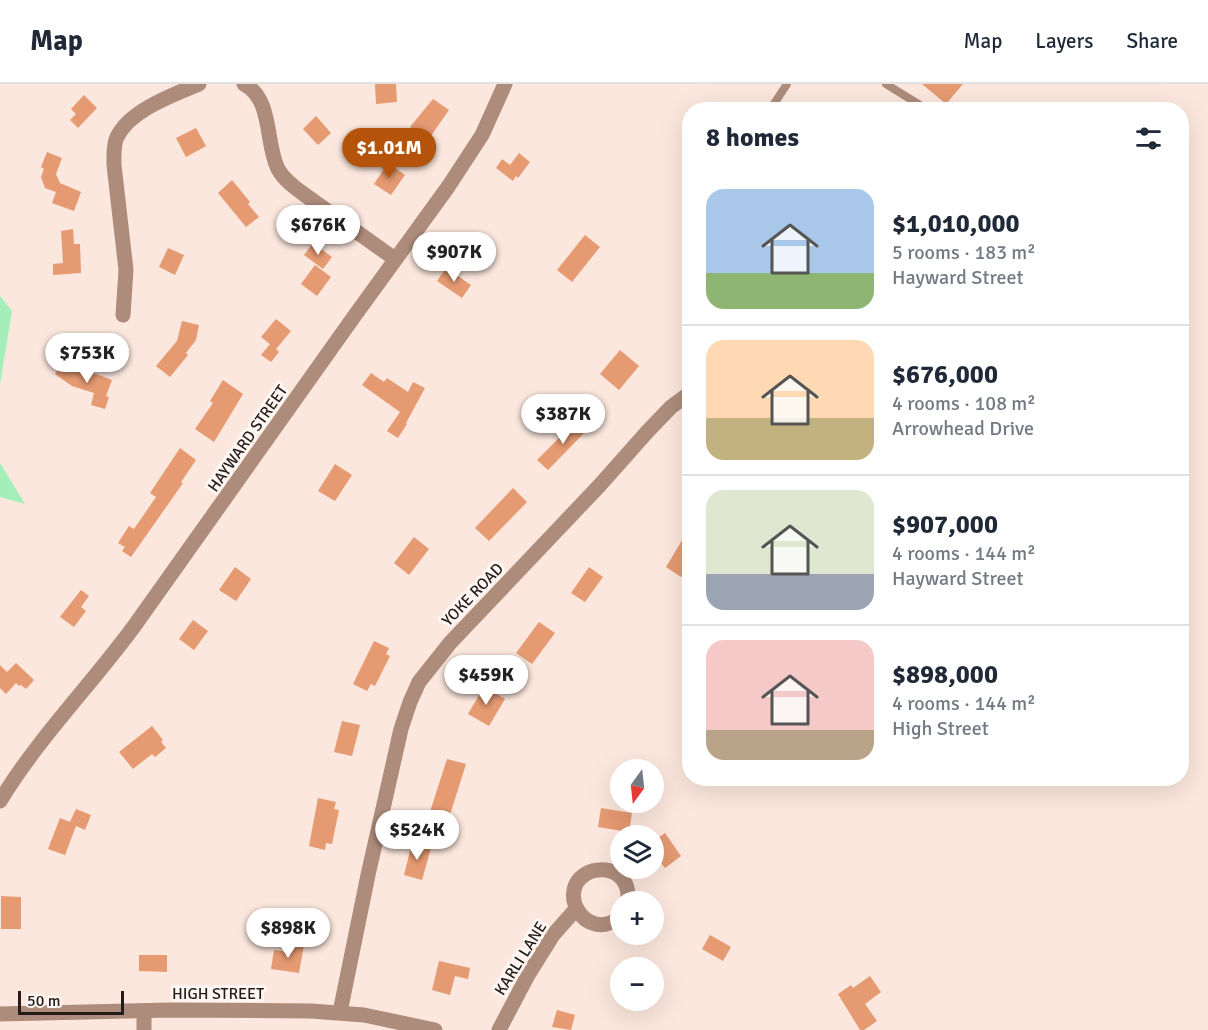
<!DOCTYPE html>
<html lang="en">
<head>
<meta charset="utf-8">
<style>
	body { margin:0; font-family:Signika,sans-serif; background:#f6f6f7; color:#1f2937; height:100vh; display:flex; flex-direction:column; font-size:22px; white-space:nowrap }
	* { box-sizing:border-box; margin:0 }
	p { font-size:20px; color:#747a83 }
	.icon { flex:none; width:33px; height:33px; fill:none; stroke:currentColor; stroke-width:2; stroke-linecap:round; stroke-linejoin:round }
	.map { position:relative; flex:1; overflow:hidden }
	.side { position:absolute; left:682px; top:18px; width:507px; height:684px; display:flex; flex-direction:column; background:#fff; border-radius:24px; box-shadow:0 6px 24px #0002 }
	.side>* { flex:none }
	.needle { width:39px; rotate:195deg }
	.tools { position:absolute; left:610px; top:675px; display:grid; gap:12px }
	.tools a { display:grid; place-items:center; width:54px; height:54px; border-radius:50%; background:#fff; box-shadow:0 6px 24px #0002; font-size:30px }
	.scale { position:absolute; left:18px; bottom:15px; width:106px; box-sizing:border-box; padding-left:6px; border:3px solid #231c18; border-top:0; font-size:16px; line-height:21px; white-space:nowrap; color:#231c18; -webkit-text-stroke:4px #fff7f3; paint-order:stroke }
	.price { position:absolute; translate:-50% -51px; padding:0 14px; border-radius:21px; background:#fff; color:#222; font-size:20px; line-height:39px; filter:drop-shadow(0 2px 3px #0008) }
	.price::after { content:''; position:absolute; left:50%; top:36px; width:18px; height:14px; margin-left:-9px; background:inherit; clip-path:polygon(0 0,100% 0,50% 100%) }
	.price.active { background:#b45309; color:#fff }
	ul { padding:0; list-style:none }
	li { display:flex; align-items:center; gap:18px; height:150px; padding:0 24px }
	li+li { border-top:2px solid #e0e1e3 }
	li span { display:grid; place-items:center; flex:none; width:168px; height:120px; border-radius:18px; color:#555 }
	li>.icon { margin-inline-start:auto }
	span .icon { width:72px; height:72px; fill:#fffc; stroke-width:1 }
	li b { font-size:26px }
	h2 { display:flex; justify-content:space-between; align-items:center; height:72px; padding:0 24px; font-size:26px }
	header { display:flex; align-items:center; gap:36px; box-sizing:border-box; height:84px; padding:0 30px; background:#fff; border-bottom:2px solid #e0e1e3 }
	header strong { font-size:28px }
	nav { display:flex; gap:33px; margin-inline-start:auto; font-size:21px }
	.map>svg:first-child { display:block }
	.green { fill:#a3eeb9 }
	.building { fill:#e59a72 }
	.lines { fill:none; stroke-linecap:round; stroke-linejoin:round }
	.service { stroke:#ad8c7b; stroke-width:8 }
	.minor { stroke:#ad8c7b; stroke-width:15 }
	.tertiary { stroke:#ad8c7b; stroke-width:15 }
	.labels { text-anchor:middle; stroke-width:6; stroke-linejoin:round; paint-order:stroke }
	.street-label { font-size:16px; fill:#231c18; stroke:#fff7f3 }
</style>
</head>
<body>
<header>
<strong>Map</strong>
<nav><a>Map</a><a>Layers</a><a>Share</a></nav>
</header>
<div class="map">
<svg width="1208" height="946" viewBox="0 0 1208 946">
	<rect width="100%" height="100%" fill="#fbe7dd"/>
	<g class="green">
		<polygon points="0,212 12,227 0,300"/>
		<polygon points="0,379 25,420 0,413"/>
	</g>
	<g class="building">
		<polygon points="375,0 396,0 397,18 376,20"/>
		<polygon points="922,0 963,0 946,20"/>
		<polygon points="84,11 97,24 78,44 70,36 76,30 71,25"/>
		<polygon points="433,15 449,26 428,56 410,43"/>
		<polygon points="316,32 331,49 318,61 303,45"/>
		<polygon points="196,44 206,62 186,73 176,54"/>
		<polygon points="47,68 62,74 56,90 60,99 81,108 74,127 52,119 56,108 45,104 41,93 44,85 41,83"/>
		<polygon points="519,69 530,78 518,94 516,92 513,97 496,84 502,75 510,81"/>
		<polygon points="388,79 405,91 391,111 374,100"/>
		<polygon points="232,96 250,118 248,120 259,133 246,143 218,109"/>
		<polygon points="73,145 74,160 80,160 81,189 53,191 53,180 63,179 61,147"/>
		<polygon points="585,151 600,163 572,198 557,186"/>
		<polygon points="313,159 332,173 323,185 304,171"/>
		<polygon points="168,164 184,171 175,191 159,183"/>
		<polygon points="315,181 331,193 317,212 301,200"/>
		<polygon points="446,184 471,201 462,214 437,197"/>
		<polygon points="276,235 291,247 276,265 279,268 271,278 261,271 270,260 261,253"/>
		<polygon points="182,237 199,241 196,256 186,269 188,271 170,293 156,282 177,257"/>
		<polygon points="620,266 639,282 619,306 600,290"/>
		<polygon points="63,278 83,291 85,286 112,296 106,312 109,313 105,325 91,321 94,309 72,302 55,290"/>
		<polygon points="371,289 384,298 387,294 408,308 413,298 425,304 406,339 407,340 398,354 387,347 400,328 362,301"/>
		<polygon points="223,296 243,310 214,358 195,345 213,319 210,317"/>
		<polygon points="578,335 588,345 548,386 537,376"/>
		<polygon points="180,364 196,376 181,398 183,399 131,473 122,467 125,463 118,459 129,442 134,445 156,413 150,409"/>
		<polygon points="335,380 352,391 335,417 318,407"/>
		<polygon points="513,404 527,418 489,457 475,444"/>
		<polygon points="690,443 690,478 681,493 666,483"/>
		<polygon points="414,453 429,465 409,491 394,479"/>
		<polygon points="235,483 251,495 236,517 219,506"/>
		<polygon points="589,483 603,493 585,518 571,509"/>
		<polygon points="81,506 89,512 81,523 86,527 74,543 60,533"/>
		<polygon points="193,536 208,547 194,566 179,555"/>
		<polygon points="539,538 555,549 532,580 516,569"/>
		<polygon points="374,557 389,564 386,570 390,572 375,602 371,600 367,607 353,600"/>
		<polygon points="16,579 34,596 26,605 21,601 19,602 16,599 6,610 0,604 0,581 7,588"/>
		<polygon points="484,603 505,615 489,642 468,630"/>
		<polygon points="342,637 360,641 352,672 334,668"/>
		<polygon points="152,642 163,656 161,658 166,664 155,673 152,670 133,685 119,668"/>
		<polygon points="447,675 466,680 448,737 429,731"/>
		<polygon points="318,714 336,718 334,725 339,726 332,760 326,759 325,766 309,762"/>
		<polygon points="601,724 632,729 629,748 598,743"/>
		<polygon points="76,725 91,731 85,746 76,742 65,771 48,765 60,734 70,738"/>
		<polygon points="665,749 681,772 665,784 654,770 654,757"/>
		<polygon points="412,759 431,764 422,796 404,791"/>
		<polygon points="1,812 21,813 21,845 1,845"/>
		<polygon points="710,851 731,863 723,877 702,865"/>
		<polygon points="289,859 304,861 299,889 271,885 274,866 287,868"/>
		<polygon points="139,871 167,871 167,888 139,887"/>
		<polygon points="439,877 470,884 468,895 455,892 450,911 432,906"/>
		<polygon points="870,892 881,908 865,920 877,937 864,946 860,946 838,910 851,901 853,904"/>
		<polygon points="557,926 575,931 571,946 552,943"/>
	</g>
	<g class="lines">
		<g class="service">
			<polyline points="886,0 928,26"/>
			<polyline points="770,26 787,0"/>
		</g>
		<g class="minor">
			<path d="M244 0C273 15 265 59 278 85 284 96 295 104 305 111L395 175"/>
			<path d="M123 231 126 186 114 81C114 72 113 62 117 53 130 26 173 11 199 0"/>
			<path d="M621 832C586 863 551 802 592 787 600 785 608 785 615 789 626 795 629 806 628 818"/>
			<polyline points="144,928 144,946"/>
			<polyline points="340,928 368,791 401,645 410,618 419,598 450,559 600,401 647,348 671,323 690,309"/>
			<polyline points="499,946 528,891 553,851 576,825"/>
		</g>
		<g class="tertiary">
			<path d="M0 717C39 653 92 600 135 541L353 234 448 103 482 51 505 0"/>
			<polyline points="0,930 170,926 311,927 364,931 435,946"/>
		</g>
	</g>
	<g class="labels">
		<g class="street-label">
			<text transform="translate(247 354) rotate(-55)" y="6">HAYWARD STREET</text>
			<text transform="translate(472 510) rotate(-46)" y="6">YOKE ROAD</text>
			<text transform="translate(520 874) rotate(-58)" y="6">KARLI LANE</text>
			<text x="218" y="915">HIGH STREET</text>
		</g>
	</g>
</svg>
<div class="tools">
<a><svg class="needle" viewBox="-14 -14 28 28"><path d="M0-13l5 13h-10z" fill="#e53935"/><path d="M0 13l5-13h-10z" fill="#747a83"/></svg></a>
<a><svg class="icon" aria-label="layers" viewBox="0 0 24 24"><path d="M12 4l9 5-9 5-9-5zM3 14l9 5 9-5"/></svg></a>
<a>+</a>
<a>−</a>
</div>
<div class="scale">50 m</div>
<b class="price active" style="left:389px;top:95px">$1.01M</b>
<b class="price" style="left:318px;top:172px">$676K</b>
<b class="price" style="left:454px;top:199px">$907K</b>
<b class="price" style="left:87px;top:300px">$753K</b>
<b class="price" style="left:563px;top:361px">$387K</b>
<b class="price" style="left:486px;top:622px">$459K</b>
<b class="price" style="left:417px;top:777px">$524K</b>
<b class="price" style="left:288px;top:875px">$898K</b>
<section class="side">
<h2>8 homes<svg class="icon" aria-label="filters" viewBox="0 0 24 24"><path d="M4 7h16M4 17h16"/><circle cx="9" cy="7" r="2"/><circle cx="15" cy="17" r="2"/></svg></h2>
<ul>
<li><span style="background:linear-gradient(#a9c7e8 70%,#8fb573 0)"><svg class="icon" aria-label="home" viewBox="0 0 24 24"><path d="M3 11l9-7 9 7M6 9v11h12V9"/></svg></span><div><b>$1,010,000</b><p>5 rooms · 183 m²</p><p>Hayward Street</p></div></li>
<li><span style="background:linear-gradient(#ffd9b3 65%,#c2b280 0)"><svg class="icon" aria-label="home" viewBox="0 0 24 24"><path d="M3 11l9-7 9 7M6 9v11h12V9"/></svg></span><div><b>$676,000</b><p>4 rooms · 108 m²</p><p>Arrowhead Drive</p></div></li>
<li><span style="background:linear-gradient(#dfe7d0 70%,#9aa5b1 0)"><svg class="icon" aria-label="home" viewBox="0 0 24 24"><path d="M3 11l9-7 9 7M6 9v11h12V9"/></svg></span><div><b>$907,000</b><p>4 rooms · 144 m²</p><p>Hayward Street</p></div></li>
<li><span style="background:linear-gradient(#f6c9c9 75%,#b9a48a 0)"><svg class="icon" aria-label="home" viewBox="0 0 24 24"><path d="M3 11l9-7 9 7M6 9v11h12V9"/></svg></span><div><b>$898,000</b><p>4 rooms · 144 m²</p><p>High Street</p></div></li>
</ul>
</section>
</div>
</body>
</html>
